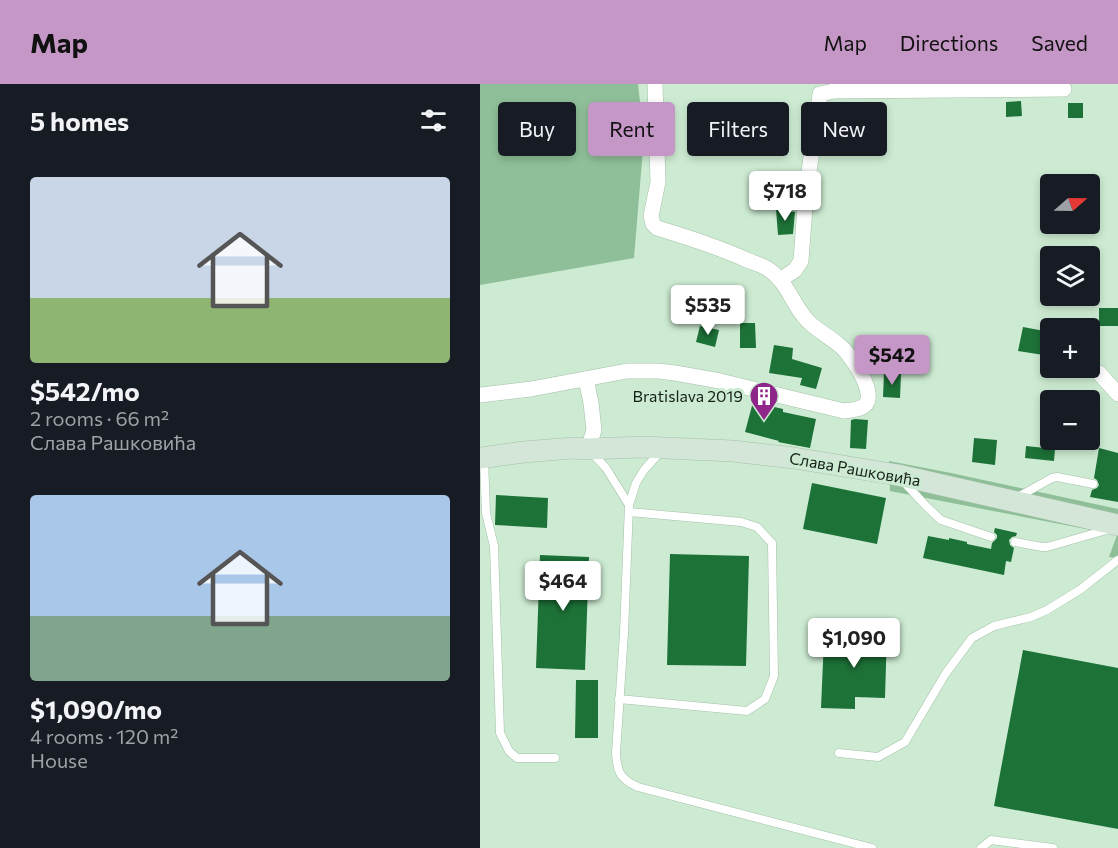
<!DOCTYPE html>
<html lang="en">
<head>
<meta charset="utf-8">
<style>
	body { margin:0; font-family:Commissioner,sans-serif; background:#242831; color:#f1f3f6; height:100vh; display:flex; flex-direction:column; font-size:22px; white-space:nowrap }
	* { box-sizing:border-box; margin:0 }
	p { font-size:20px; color:#9ea1a6 }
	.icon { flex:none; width:33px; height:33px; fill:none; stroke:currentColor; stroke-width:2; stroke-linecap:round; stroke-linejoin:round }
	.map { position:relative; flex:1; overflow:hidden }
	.side { display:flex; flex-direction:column; background:#171b24; width:480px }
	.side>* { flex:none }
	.banner { position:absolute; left:18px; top:18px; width:530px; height:54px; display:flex; gap:12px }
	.needle { width:39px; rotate:70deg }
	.fabs { position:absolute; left:560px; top:90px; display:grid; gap:12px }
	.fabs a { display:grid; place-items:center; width:60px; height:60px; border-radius:6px; background:#171b24; box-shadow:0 3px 9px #0003; font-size:30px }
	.price { position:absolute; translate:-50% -51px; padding:0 14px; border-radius:6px; background:#fff; color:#222; font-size:20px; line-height:39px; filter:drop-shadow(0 2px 3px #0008) }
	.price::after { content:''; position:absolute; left:50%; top:36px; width:18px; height:14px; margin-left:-9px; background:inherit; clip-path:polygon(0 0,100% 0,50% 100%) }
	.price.active { background:#c597c6; color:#111 }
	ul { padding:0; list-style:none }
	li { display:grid; align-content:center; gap:12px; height:318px; padding:0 30px }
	li span { display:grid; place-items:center; height:186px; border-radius:6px; color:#555 }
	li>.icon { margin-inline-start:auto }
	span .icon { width:108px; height:108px; fill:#fffc; stroke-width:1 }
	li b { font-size:26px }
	h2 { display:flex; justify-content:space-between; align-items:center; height:72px; padding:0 30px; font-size:26px }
	.pill { padding:0 21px; border-radius:6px; background:#171b24; box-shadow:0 3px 9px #0003; font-size:21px; line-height:54px }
	.pill.active { background:#c597c6; color:#111 }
	header { display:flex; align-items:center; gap:36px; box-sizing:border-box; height:84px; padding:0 30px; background:#c597c6; color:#111 }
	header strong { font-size:28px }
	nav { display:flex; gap:33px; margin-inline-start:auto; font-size:21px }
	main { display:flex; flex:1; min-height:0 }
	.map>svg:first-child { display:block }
	.green { fill:#8fbf98 }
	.building { fill:#1d7238 }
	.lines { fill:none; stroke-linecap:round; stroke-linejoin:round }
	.lane-casing { stroke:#a4c1a8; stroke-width:9 }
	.street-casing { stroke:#a4c1a8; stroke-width:16 }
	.secondary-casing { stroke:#a4c1a8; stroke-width:22 }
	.lane { stroke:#fff; stroke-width:8 }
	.street { stroke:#fff; stroke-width:15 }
	.secondary { stroke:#d3e6d7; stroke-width:21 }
	.labels { text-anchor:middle; stroke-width:6; stroke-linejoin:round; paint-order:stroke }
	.poi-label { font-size:16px; fill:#152017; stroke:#cdebd2; text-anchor:end }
	.street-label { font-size:16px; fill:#152017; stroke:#cdebd2 }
</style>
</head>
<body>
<header>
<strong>Map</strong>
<nav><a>Map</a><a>Directions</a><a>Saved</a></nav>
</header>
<main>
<section class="side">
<h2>5 homes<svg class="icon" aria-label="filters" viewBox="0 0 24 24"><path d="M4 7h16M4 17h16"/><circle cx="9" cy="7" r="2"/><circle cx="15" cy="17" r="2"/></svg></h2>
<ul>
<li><span style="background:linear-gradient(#c9d6e8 65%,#8fb573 0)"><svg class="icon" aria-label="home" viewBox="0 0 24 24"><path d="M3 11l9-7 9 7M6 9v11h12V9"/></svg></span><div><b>$542/mo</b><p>2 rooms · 66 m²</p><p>Слава Рашковића</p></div></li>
<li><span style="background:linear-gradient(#a9c7e8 65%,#7fa58c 0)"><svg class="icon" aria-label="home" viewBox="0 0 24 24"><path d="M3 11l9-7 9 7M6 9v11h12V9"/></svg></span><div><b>$1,090/mo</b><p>4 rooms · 120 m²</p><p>House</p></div></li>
</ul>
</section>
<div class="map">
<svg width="638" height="764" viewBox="0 0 638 764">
	<rect width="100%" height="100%" fill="#cdebd2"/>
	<g class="green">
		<polygon points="0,0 158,0 164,53 154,174 0,201"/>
		<polygon points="409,377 471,389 638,425 638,474 629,473 637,451 410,407"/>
	</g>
	<g class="building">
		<polygon points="541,17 542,32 526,33 526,18"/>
		<rect x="588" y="19" width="15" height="15"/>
		<polygon points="296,125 315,128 313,150 298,151"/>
		<rect x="619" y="224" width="19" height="18"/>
		<polygon points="260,239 275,239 276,264 260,264"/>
		<polygon points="220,242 239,246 235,263 216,258"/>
		<polygon points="543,243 570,248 570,272 538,267"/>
		<polygon points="294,261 313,264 312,275 342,284 336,305 320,301 322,294 289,289"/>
		<polygon points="404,289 421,290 420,314 403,313"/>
		<polygon points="273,318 303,325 303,328 336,335 330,364 298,358 299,357 265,348"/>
		<polygon points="375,335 388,336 386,365 370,364 371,336"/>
		<polygon points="494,354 517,356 515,381 492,378"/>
		<polygon points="546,362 575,365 574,377 545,374"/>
		<polygon points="619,364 638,369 638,418 610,413 612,406 617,404 619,401 617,396 614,394"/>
		<polygon points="332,399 406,414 397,460 323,445"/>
		<polygon points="16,411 68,414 67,444 15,441"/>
		<polygon points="515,444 537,449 536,452 532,453 529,456 530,461 534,464 531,478 526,477 524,491 443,474 448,452 469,456 469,454 487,458 487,460 511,465 512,459 517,454 517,451 514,448"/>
		<polygon points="190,470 269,472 266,582 187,581"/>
		<polygon points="60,471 109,473 105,586 56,584"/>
		<polygon points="377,546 407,547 405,614 375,613 375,625 341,624 344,555 376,556"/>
		<polygon points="543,566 638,584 638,745 514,722"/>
		<polygon points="96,596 118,596 118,654 95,654"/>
	</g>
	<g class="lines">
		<g class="lane-casing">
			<g id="lane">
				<path d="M181 367 164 386 156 399 149 421 144 549 136 669C137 688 140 695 158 703L392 764"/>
				<polyline points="112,369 126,384 149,421"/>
				<polyline points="4,375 6,429 14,462 20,649 29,667 37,674 75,674"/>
				<polyline points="423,397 446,422 461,436 511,453"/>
				<polyline points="536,414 572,394 577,393 613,400"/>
				<polyline points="535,458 562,463 567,463 630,445"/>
				<polyline points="139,615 267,627 285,615 294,592 292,459 277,443 261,438 149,428"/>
				<polyline points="359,669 398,673 425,658 466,589 492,554 514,542 551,533 567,526 601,505 638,476"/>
				<polyline points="501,764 511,756 573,764"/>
			</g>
		</g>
		<g class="street-casing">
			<g id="street">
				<polyline points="300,196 315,186 321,177 326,109 340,10 354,7 584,5"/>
				<polyline points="619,289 638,310"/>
				<polyline points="106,295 111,319 114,346 108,365"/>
				<path d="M0 311 51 305 147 287H178L195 289 240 297 364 327C371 326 381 326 386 320 396 307 370 269 359 261 349 252 336 246 327 236 312 220 307 197 288 185 282 181 274 179 267 176 238 163 207 153 177 144L173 140 171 132 178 98 175 0"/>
			</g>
		</g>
		<g class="secondary-casing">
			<polyline id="secondary" points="0,374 44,368 93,364 108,365 163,363 253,367 314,374 418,391 638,441"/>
		</g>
		<use href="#lane" class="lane"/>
		<use href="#street" class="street"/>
		<use href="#secondary" class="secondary"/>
	</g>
	<defs>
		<g id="building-pin" transform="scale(1.5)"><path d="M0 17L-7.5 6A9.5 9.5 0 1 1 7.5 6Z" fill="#8f278b" stroke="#cdebd2"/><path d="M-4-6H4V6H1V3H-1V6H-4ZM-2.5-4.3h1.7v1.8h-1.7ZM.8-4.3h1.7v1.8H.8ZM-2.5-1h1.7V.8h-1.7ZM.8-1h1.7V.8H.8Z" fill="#fff"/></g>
	</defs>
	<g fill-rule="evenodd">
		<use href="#building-pin" x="284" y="312"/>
	</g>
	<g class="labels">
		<g class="poi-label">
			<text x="263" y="318">Bratislava 2019</text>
		</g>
		<g class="street-label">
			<text transform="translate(375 385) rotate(10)" y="6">Слава Рашковића</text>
		</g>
	</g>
</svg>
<div class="fabs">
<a><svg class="needle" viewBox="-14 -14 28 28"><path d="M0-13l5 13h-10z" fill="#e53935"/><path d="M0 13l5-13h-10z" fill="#9ea1a6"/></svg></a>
<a><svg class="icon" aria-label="layers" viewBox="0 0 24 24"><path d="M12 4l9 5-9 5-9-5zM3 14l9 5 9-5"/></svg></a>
<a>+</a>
<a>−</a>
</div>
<b class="price" style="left:305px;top:138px">$718</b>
<b class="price" style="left:228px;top:252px">$535</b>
<b class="price active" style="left:412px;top:302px">$542</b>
<b class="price" style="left:83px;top:528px">$464</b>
<b class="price" style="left:374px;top:585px">$1,090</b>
<div class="banner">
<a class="pill">Buy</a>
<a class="pill active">Rent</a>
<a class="pill">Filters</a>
<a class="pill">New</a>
</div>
</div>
</main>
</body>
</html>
